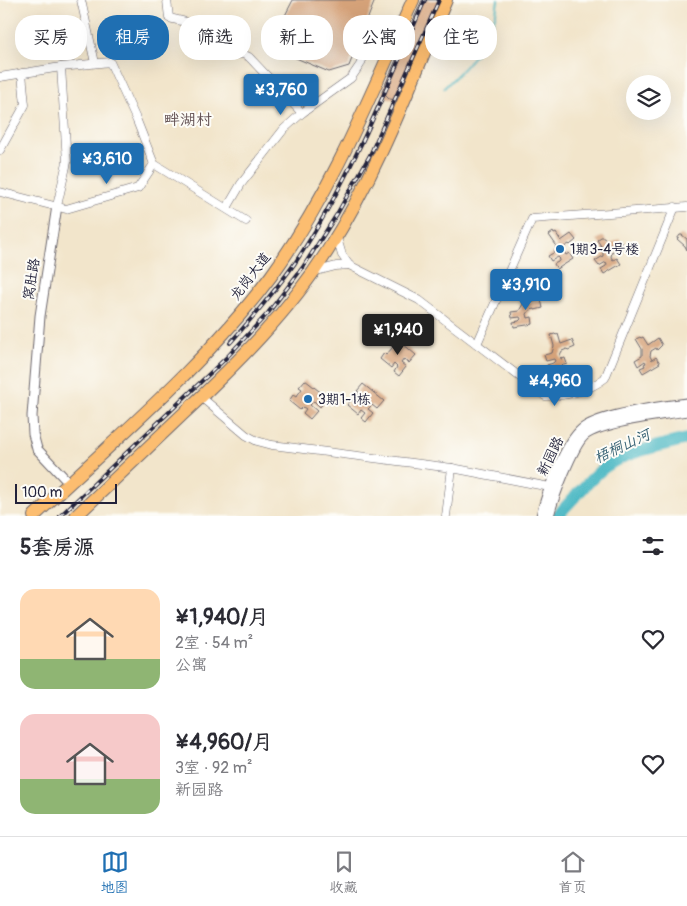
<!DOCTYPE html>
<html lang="zh">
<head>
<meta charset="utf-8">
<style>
	body { margin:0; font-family:Pangolin,"LXGW WenKai TC",sans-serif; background:#f2f2f3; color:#2b2b33; height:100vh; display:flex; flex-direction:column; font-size:19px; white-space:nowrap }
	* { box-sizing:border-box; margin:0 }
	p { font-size:16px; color:#7c7c81 }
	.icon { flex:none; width:28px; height:28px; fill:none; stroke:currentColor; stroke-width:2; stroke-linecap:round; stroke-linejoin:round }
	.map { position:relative; height:516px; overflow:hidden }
	.sheet { display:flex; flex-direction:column; background:#fff; flex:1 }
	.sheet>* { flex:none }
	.top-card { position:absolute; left:15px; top:15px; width:658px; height:45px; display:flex; gap:10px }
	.tools { position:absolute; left:626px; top:75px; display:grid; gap:10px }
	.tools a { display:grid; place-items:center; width:45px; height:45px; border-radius:50%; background:#fff; box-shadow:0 5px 20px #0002; font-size:25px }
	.scale { position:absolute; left:15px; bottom:12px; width:102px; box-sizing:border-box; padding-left:5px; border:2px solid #22223b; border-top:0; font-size:14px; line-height:18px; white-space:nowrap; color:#22223b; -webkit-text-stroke:4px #fdfcf7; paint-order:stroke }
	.price { position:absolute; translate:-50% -42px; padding:0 11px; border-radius:5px; background:#1f6fb2; color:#fff; font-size:16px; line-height:32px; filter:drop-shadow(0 1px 2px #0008) }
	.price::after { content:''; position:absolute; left:50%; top:30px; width:15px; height:11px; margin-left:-8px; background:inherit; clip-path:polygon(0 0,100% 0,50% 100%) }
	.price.active { background:#222; color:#fff }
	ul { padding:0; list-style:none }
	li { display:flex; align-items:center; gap:15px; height:125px; padding:0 20px }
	li span { display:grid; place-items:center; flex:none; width:140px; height:100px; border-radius:15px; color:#555 }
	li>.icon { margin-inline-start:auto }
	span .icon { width:60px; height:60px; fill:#fffc; stroke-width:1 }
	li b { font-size:21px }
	h2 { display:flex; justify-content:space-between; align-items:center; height:60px; padding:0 20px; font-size:21px }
	.chip { padding:0 18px; border-radius:20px; background:#fff; box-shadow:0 5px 20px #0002; font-size:18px; line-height:45px }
	.chip.active { background:#1f6fb2; color:#fff }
	.tabs { display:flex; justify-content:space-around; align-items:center; height:70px; border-top:1px solid #e1e1e2; background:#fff; font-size:14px; color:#7c7c81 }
	.tabs a { display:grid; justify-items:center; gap:2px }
	.tabs .active { color:#1f6fb2 }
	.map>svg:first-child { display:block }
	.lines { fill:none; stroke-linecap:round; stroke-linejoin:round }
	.stream { stroke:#49b7c3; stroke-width:2 }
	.river { stroke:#49b7c3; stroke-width:12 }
	.building { fill:#d5a279 }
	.minor-casing { stroke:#6b666d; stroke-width:9 }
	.tertiary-casing { stroke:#6b666d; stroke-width:11 }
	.trunk-casing { stroke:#6b666d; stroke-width:14 }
	.minor { stroke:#fff; stroke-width:8 }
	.tertiary { stroke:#fff; stroke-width:9 }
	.trunk { stroke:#fcbd6f; stroke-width:12 }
	.rail-casing { stroke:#22223b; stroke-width:4 }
	.rail { stroke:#fdfcf7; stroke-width:2; stroke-dasharray:5.5; stroke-linecap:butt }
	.poi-dot { fill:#1f6fb2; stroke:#fdfcf7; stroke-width:2 }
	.labels { text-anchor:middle; stroke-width:4; stroke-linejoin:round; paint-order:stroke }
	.poi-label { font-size:14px; fill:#22223b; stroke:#fdfcf7; text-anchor:start }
	.street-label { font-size:14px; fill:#22223b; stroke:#fdfcf7 }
	.water-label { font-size:15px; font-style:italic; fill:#325e71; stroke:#fdfcf7 }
	.quarter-label { font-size:16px; fill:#614f51; stroke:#fdfcf7 }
</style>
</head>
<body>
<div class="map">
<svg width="687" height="516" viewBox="0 0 687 516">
	<rect width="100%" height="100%" fill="#fdfcf7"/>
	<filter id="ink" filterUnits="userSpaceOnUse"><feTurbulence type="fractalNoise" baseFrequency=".02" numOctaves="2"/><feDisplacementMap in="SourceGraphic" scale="10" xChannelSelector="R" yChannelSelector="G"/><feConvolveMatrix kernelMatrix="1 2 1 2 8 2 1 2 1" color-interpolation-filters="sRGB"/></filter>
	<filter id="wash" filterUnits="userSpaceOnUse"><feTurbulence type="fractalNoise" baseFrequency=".0096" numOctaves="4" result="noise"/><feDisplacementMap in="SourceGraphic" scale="20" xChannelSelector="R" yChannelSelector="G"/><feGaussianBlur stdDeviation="1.12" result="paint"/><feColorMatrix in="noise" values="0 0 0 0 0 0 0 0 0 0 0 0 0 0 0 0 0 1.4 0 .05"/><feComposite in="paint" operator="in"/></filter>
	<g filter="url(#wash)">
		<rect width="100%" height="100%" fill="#f2e5cb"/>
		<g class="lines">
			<path class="stream" d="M444 88C470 63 495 37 498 0"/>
			<path class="river" d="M557 516C571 501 585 485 600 471 621 452 660 446 687 439"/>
		</g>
		<g id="blocks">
			<g class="building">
				<polygon points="293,0 375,0 349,66 329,72 277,50 274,37"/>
				<polygon points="422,0 442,0 399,100 389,99 382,92"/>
				<polygon points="553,232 554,234 556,233 561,241 571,234 576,240 570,245 569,244 564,247 564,252 566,255 569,253 573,259 557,269 554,264 558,262 560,259 558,257 551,261 548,256 555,252 556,245 549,235"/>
				<polygon points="680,235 682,235 687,239 687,250 685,246 677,239"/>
				<polygon points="601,237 604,237 609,245 619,239 623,245 617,250 616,249 612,252 611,257 613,260 617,258 621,264 604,274 601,269 606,266 607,264 606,262 599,266 595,261 603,256 603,249 597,240"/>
				<polygon points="525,292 525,294 528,293 529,303 541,300 543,308 535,310 535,309 530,310 527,314 528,318 532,317 533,324 514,327 513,322 519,321 521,319 520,317 512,318 511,312 519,311 523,304 520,293"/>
				<polygon points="555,334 556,335 558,334 561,344 572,340 575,347 568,350 567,349 562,351 560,355 561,359 565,358 567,364 549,370 547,365 553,363 555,361 554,359 546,361 544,355 552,353 554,346 551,335"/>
				<polygon points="640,337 641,338 643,337 648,345 658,338 662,345 657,350 656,348 651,351 650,356 652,360 656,357 660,363 643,373 640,368 645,366 644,364 646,363 645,361 638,366 635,360 642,356 642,349 636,339"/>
				<polygon points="396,338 416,355 409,363 404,359 401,363 406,367 399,376 394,372 397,367 394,364 391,368 380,359 384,353 386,355 393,347 390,345"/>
				<polygon points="305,380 328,398 320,407 314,401 310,405 317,411 310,419 303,413 306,409 303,407 300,410 289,401 293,395 296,397 302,389 299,387"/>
				<polygon points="363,384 384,401 377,409 372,405 368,409 373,413 366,422 361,418 365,413 361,410 358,414 347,405 351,400 353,401 360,393 357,391"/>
			</g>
		</g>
	</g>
	<g filter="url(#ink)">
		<use href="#blocks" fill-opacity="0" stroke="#6b666d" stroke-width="1"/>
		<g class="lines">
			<g class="minor-casing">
				<g id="minor">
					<polyline points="81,0 95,63"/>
					<polyline points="167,0 169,18 186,22 236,54 243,54 249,57 302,113"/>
					<polyline points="0,77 61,67 110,62 137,121 154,164 246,221"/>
					<polyline points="0,150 25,105 22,73"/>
					<polyline points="0,192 66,209 138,188 154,164"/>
					<polyline points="57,206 67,162 61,67"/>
					<polyline points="227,208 241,184 284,129 302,113 351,78 360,65 367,48 388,57"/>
					<path d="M349 265 419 300 545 396C567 396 587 392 605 378L675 207"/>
					<polyline points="313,272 336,266 349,265 342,255 336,235"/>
					<polyline points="477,344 532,219 687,207"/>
					<polyline points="201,397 246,435 257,441 272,445 452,468 555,488"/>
					<polyline points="446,516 452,468"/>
				</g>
			</g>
			<g class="tertiary-casing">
				<g id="tertiary">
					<polyline points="57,206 40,316 32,416 33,434 37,449 69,483"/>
					<path d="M541 516C546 494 565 443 582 429 599 415 663 406 687 403"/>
					<path d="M549 516C553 499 573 445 585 435 602 422 665 414 687 411"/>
				</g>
			</g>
			<g class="trunk-casing">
				<g id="trunk">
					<path d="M34 516C114 440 205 365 271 276 332 192 371 94 413 0"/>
					<path d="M76 516C112 482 147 448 183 414 236 364 289 312 328 250 378 172 410 85 446 0"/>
				</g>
			</g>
			<use href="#minor" class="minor"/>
			<use href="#tertiary" class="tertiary"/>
			<use href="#trunk" class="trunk"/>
			<g class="rail-casing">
				<g id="rail">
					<path d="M230 343C253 317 275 291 295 263 349 182 386 89 425 0"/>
					<polyline points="60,516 227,357 268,313 303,267 337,214 370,155 439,0"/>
				</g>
			</g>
			<use href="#rail" class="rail"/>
		</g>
	</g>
	<g class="poi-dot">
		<circle cx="560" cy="249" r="5"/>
		<circle cx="308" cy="399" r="5"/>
	</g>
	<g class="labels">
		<g class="poi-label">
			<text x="570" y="254">1期3-4号楼</text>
			<text x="318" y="404">3期1-1栋</text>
		</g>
		<g class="street-label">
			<text transform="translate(250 276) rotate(-52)" y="5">龙岗大道</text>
			<text transform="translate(31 279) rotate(-81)" y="5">窝肚路</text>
			<text transform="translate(550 456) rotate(-64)" y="5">新园路</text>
		</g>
		<g class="water-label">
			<text transform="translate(622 446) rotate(-25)" y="5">梧桐山河</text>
		</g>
		<g class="quarter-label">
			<text x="188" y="125">畔湖村</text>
		</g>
	</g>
</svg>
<div class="tools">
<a><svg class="icon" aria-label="layers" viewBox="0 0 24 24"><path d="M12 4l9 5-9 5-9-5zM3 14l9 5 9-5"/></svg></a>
</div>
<div class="scale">100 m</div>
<b class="price" style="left:281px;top:116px">¥3,760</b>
<b class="price" style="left:107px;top:185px">¥3,610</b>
<b class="price" style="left:526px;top:311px">¥3,910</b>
<b class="price active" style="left:398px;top:356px">¥1,940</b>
<b class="price" style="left:555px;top:407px">¥4,960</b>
<div class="top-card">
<a class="chip">买房</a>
<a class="chip active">租房</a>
<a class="chip">筛选</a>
<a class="chip">新上</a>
<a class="chip">公寓</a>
<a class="chip">住宅</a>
</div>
</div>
<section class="sheet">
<h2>5套房源<svg class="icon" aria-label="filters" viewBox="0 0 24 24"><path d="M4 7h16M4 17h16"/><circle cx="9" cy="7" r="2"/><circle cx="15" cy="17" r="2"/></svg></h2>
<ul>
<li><span style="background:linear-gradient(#ffd9b3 70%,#8fb573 0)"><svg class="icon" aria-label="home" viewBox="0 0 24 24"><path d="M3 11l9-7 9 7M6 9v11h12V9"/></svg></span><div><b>¥1,940/月</b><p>2室 · 54 m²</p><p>公寓</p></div><svg class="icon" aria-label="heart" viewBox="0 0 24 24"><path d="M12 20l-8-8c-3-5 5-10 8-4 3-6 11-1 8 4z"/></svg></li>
<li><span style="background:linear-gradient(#f6c9c9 65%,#8fb573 0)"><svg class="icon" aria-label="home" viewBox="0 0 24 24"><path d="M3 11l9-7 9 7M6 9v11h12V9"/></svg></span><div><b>¥4,960/月</b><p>3室 · 92 m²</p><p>新园路</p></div><svg class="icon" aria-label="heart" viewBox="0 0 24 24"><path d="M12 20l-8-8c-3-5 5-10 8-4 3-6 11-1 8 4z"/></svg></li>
</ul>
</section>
<nav class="tabs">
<a class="active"><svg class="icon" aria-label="map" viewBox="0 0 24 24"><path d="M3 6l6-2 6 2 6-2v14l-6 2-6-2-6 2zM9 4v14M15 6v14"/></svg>地图</a>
<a><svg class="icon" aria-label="saved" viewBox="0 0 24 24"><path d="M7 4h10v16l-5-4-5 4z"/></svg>收藏</a>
<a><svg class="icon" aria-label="home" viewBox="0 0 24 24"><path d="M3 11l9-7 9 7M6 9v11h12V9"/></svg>首页</a>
</nav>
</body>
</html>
